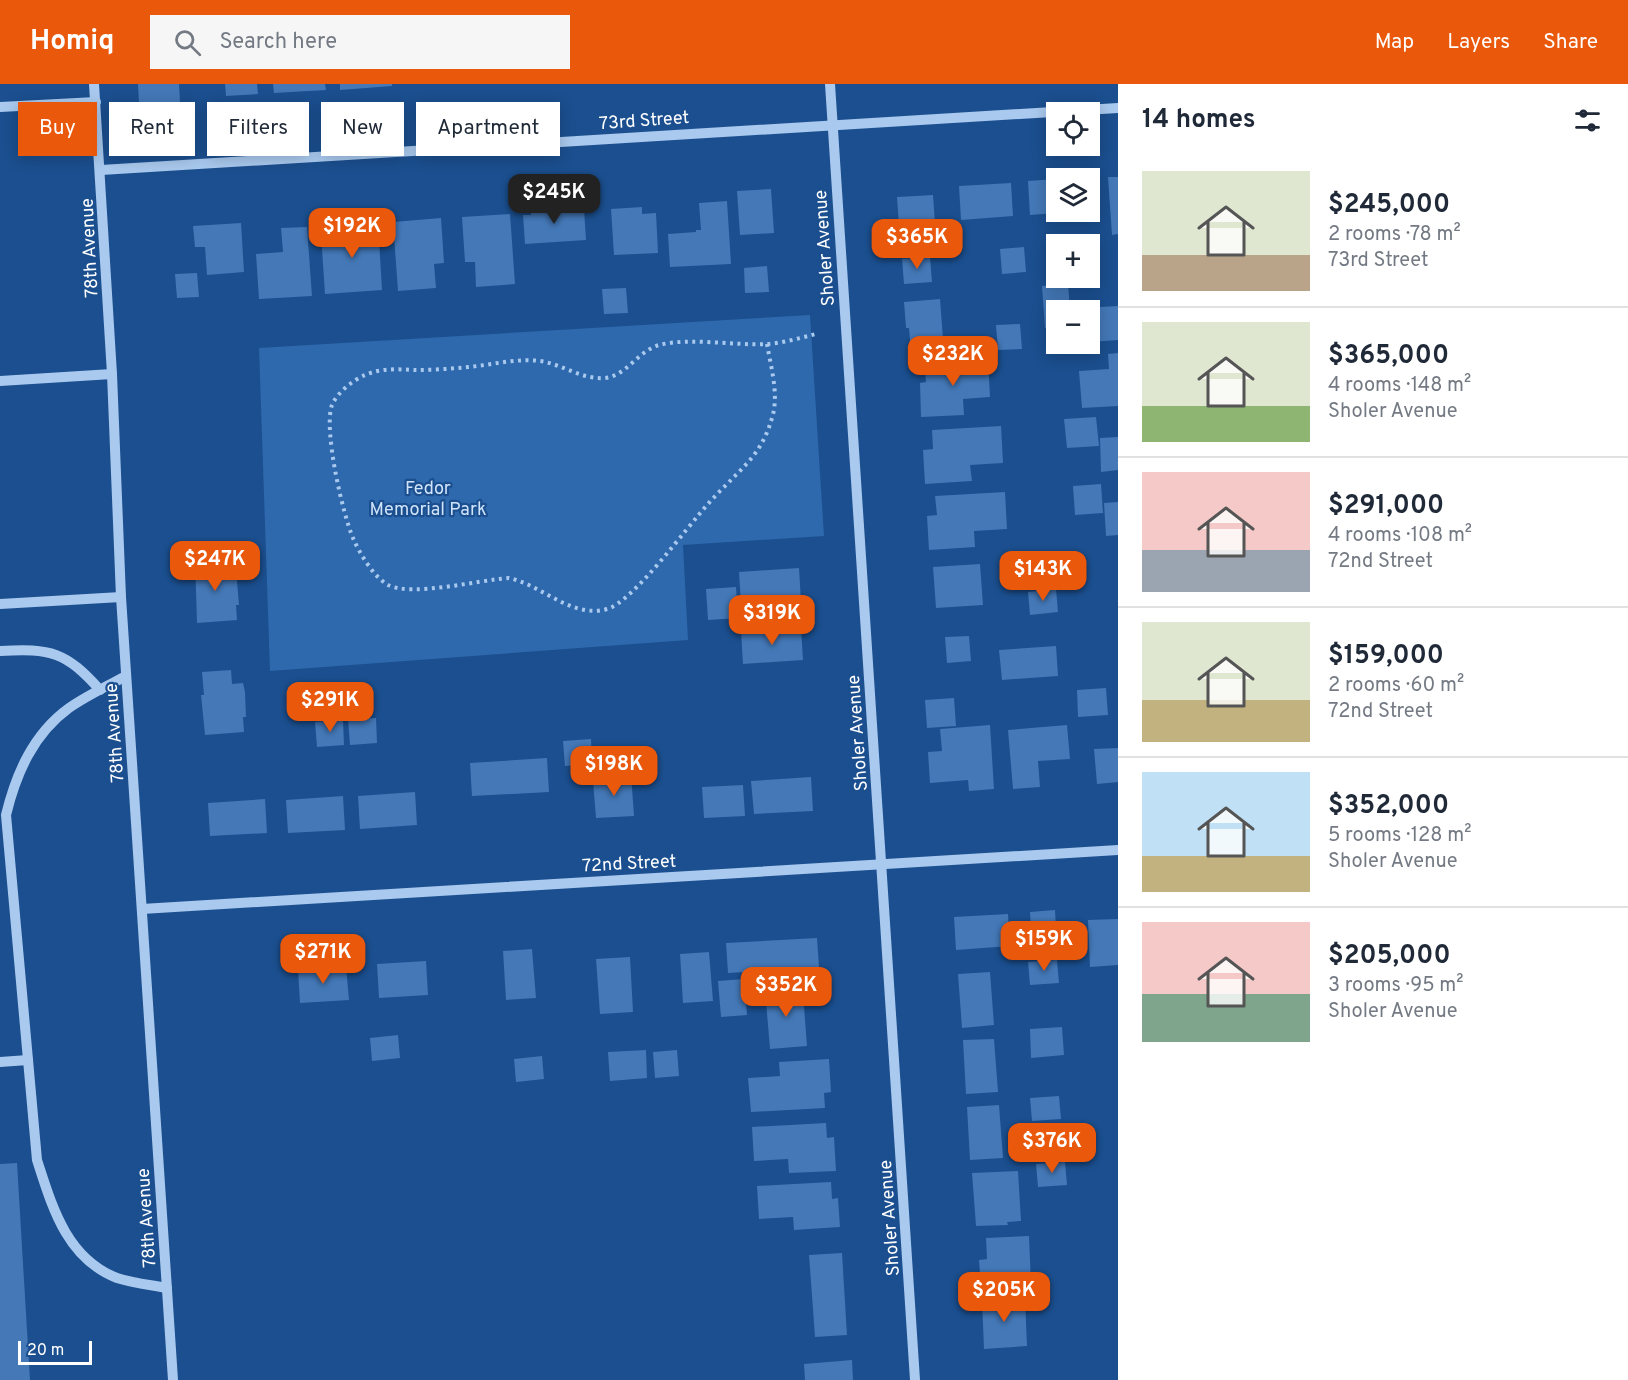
<!DOCTYPE html>
<html lang="en">
<head>
<meta charset="utf-8">
<style>
	body { margin:0; font-family:Overpass,sans-serif; background:#f6f6f7; color:#1f2937; height:100vh; display:flex; flex-direction:column; font-size:22px; white-space:nowrap }
	* { box-sizing:border-box; margin:0 }
	p { font-size:20px; color:#747a83 }
	.icon { flex:none; width:33px; height:33px; fill:none; stroke:currentColor; stroke-width:2; stroke-linecap:round; stroke-linejoin:round }
	.map { position:relative; flex:1; overflow:hidden }
	.sheet { display:flex; flex-direction:column; background:#fff; width:510px }
	.sheet>* { flex:none }
	.hud { position:absolute; left:18px; top:18px; width:570px; height:54px; display:flex; gap:12px }
	.tools { position:absolute; left:1046px; top:18px; display:grid; gap:12px }
	.tools a { display:grid; place-items:center; width:54px; height:54px; border-radius:0px; background:#fff; box-shadow:0 3px 15px #0003; font-size:30px }
	.scale { position:absolute; left:18px; bottom:15px; width:74px; box-sizing:border-box; padding-left:6px; border:3px solid #fff; border-top:0; font-size:16px; line-height:21px; white-space:nowrap; color:#fff; -webkit-text-stroke:4px #1b4f8f; paint-order:stroke }
	.price { position:absolute; translate:-50% -51px; padding:0 14px; border-radius:12px; background:#ea580c; color:#fff; font-size:20px; line-height:39px; filter:drop-shadow(0 2px 3px #0008) }
	.price::after { content:''; position:absolute; left:50%; top:36px; width:18px; height:14px; margin-left:-9px; background:inherit; clip-path:polygon(0 0,100% 0,50% 100%) }
	.price.on { background:#222; color:#fff }
	ul { padding:0; list-style:none }
	li { display:flex; align-items:center; gap:18px; height:150px; padding:0 24px }
	li+li { border-top:2px solid #e0e1e3 }
	li span { display:grid; place-items:center; flex:none; width:168px; height:120px; border-radius:0px; color:#555 }
	li>.icon { margin-inline-start:auto }
	span .icon { width:72px; height:72px; fill:#fffc; stroke-width:1 }
	li b { font-size:26px }
	h2 { display:flex; justify-content:space-between; align-items:center; height:72px; padding:0 24px; font-size:26px }
	.tag { padding:0 21px; border-radius:0px; background:#fff; box-shadow:0 3px 15px #0003; font-size:21px; line-height:54px }
	.tag.on { background:#ea580c; color:#fff }
	header { display:flex; align-items:center; gap:36px; box-sizing:border-box; height:84px; padding:0 30px; background:#ea580c; color:#fff }
	header strong { font-size:28px }
	nav { display:flex; gap:33px; margin-inline-start:auto; font-size:21px }
	.search { width:420px; height:54px; background:#f6f6f7; display:flex; align-items:center; gap:15px; box-sizing:border-box; padding:0 21px; border-radius:0px; color:#747a83; font-size:22px }
	main { display:flex; flex:1; min-height:0 }
	.map>svg:first-child { display:block }
	.green { fill:#2e69ad }
	.building { fill:#4478b7 }
	.lines { fill:none; stroke-linecap:round; stroke-linejoin:round }
	.path { stroke:#a9c9ee; stroke-width:4; stroke-dasharray:3 4.5; stroke-linecap:butt }
	.minor { stroke:#a9c9ee; stroke-width:10 }
	.labels { text-anchor:middle; stroke-width:4.5; stroke-linejoin:round; paint-order:stroke }
	.street-label { font-size:18px; fill:#fff; stroke:#1b4f8f }
	.park-label { font-size:18px; fill:#cfe3fa; stroke:#1b4f8f }
</style>
</head>
<body>
<header>
<strong>Homiq</strong>
<div class="search"><svg class="icon" aria-label="search" viewBox="0 0 24 24"><circle cx="10" cy="10" r="6"/><path d="M15 15l6 6"/></svg>Search here</div>
<nav><a>Map</a><a>Layers</a><a>Share</a></nav>
</header>
<main>
<div class="map">
<svg width="1118" height="1296" viewBox="0 0 1118 1296">
	<rect width="100%" height="100%" fill="#1b4f8f"/>
	<polygon class="green" points="810,231 824,452 683,461 688,556 270,587 259,264"/>
	<g class="building">
		<polygon points="138,0 179,0 181,36 140,39"/>
		<polygon points="225,0 257,0 258,10 226,12"/>
		<polygon points="273,0 325,0 326,6 274,9"/>
		<polygon points="340,0 392,0 392,2 340,6"/>
		<polygon points="1108,93 1118,93 1118,150 1112,151"/>
		<polygon points="1056,95 1056,129 1030,131 1028,97"/>
		<polygon points="1011,99 1013,132 961,136 959,102"/>
		<polygon points="771,105 774,149 740,151 737,107"/>
		<polygon points="933,111 937,168 901,170 897,113"/>
		<polygon points="727,117 731,180 670,183 668,150 696,148 696,146 701,146 699,119"/>
		<polygon points="559,119 560,126 584,125 586,156 525,160 523,131 531,131 530,121"/>
		<polygon points="642,123 642,130 656,129 658,169 614,171 611,125"/>
		<polygon points="510,130 515,200 476,203 475,178 465,178 462,133"/>
		<polygon points="441,134 444,179 434,180 436,204 398,207 393,138"/>
		<polygon points="378,138 382,206 325,210 321,150 326,144 337,144 343,149 347,149 347,140"/>
		<polygon points="241,139 244,188 207,191 205,163 195,163 193,142"/>
		<polygon points="307,143 312,212 259,215 256,170 283,168 281,144"/>
		<polygon points="1094,153 1096,184 1089,185 1089,160 1067,160 1066,155"/>
		<polygon points="1024,163 1026,188 1002,190 1000,165"/>
		<polygon points="930,173 932,198 904,200 902,175"/>
		<polygon points="767,182 769,208 745,209 744,184"/>
		<polygon points="197,189 199,213 177,214 175,190"/>
		<polygon points="1068,200 1070,226 1056,226 1056,244 1045,244 1042,202"/>
		<polygon points="626,204 628,229 604,230 602,205"/>
		<polygon points="940,215 943,255 910,257 909,244 906,244 904,218"/>
		<polygon points="1118,222 1118,256 1089,258 1089,226 1083,226 1083,224"/>
		<polygon points="1020,240 1022,265 998,266 996,241"/>
		<polygon points="1118,269 1118,322 1082,324 1079,287 1109,285 1108,270"/>
		<polygon points="988,276 990,313 963,315 964,331 921,333 920,299 926,298 924,280"/>
		<polygon points="1096,333 1099,362 1067,364 1064,335"/>
		<polygon points="1001,342 1003,379 970,381 972,397 925,400 923,366 933,365 932,346"/>
		<polygon points="1118,353 1118,386 1101,388 1100,354"/>
		<polygon points="1101,400 1103,429 1075,431 1073,402"/>
		<polygon points="1005,408 1007,445 974,447 975,463 929,466 927,432 937,431 935,412"/>
		<polygon points="1118,418 1118,451 1106,452 1104,419"/>
		<polygon points="223,474 224,489 235,488 237,497 239,521 236,521 237,536 197,539 195,476"/>
		<polygon points="980,480 983,521 936,524 933,483"/>
		<polygon points="799,484 801,517 741,520 739,488"/>
		<polygon points="736,503 738,534 708,536 706,505"/>
		<polygon points="1056,505 1058,528 1030,531 1028,508"/>
		<polygon points="801,543 803,576 743,580 741,547"/>
		<polygon points="969,552 971,577 947,579 945,553"/>
		<polygon points="1056,562 1058,592 1002,596 999,566"/>
		<polygon points="231,586 232,600 243,599 245,608 246,633 243,633 244,648 205,651 201,611 204,611 202,588"/>
		<polygon points="1106,604 1108,631 1078,633 1077,606"/>
		<polygon points="954,614 956,642 927,644 925,616"/>
		<polygon points="376,634 377,659 350,661 348,635"/>
		<polygon points="343,636 344,661 317,663 315,638"/>
		<polygon points="990,641 994,705 969,707 968,696 930,699 928,668 942,667 940,645"/>
		<polygon points="1067,641 1070,675 1038,677 1040,703 1013,705 1008,646"/>
		<polygon points="591,655 592,680 565,682 563,657"/>
		<polygon points="1118,664 1118,698 1097,700 1094,665"/>
		<polygon points="547,674 549,708 472,712 470,679"/>
		<polygon points="631,690 634,732 596,734 593,697 604,696 604,691"/>
		<polygon points="811,693 813,727 754,730 751,697"/>
		<polygon points="743,701 745,732 704,734 702,703"/>
		<polygon points="415,708 417,741 360,745 358,712"/>
		<polygon points="343,712 345,746 288,749 286,716"/>
		<polygon points="265,715 267,749 210,752 208,719"/>
		<polygon points="1055,826 1057,862 1032,863 1030,828"/>
		<polygon points="1008,830 1010,862 956,866 954,833"/>
		<polygon points="1118,835 1118,881 1090,883 1088,836"/>
		<polygon points="817,854 819,883 728,889 726,859"/>
		<polygon points="532,865 536,914 506,916 503,867"/>
		<polygon points="709,868 713,917 683,919 680,870"/>
		<polygon points="630,873 633,928 600,930 596,875"/>
		<polygon points="1057,876 1059,899 1030,901 1028,878"/>
		<polygon points="426,877 428,911 379,914 377,880"/>
		<polygon points="346,882 349,916 300,919 298,885"/>
		<polygon points="990,888 994,941 962,944 958,890"/>
		<polygon points="744,895 747,931 721,933 718,897"/>
		<polygon points="796,903 796,910 803,909 807,962 770,965 765,905"/>
		<polygon points="1062,943 1064,971 1031,974 1030,945"/>
		<polygon points="398,951 400,974 372,977 370,954"/>
		<polygon points="994,955 998,1008 966,1010 963,956"/>
		<polygon points="646,966 647,994 610,997 608,968"/>
		<polygon points="677,966 679,992 655,994 653,968"/>
		<polygon points="542,972 544,995 516,998 514,975"/>
		<polygon points="829,975 831,1008 824,1009 825,1024 751,1028 748,994 780,992 779,978"/>
		<polygon points="1059,1012 1061,1035 1032,1037 1030,1014"/>
		<polygon points="999,1021 1003,1074 970,1076 967,1023"/>
		<polygon points="826,1039 827,1054 834,1053 836,1087 789,1089 788,1075 754,1077 752,1043"/>
		<polygon points="1065,1078 1067,1101 1038,1103 1036,1080"/>
		<polygon points="17,1079 30,1296 0,1296 0,1080"/>
		<polygon points="1018,1087 1021,1137 1007,1138 1008,1141 976,1142 972,1089"/>
		<polygon points="831,1098 832,1115 838,1114 840,1143 794,1146 793,1133 759,1135 757,1102"/>
		<polygon points="1029,1152 1031,1200 981,1203 979,1176 987,1175 986,1154"/>
		<polygon points="842,1169 847,1251 815,1253 809,1171"/>
		<polygon points="1025,1214 1027,1262 984,1265 982,1216"/>
		<polygon points="852,1276 853,1296 805,1296 804,1280"/>
	</g>
	<g class="lines">
		<path class="path" d="M767 260C771 284 780 313 771 337 767 351 759 366 749 377 736 392 721 405 708 420 687 443 633 518 607 525 572 535 542 501 509 494 479 496 412 513 388 501 373 492 360 470 353 454 343 431 323 345 332 321 337 309 353 296 365 291 381 284 397 285 414 286 431 286 450 285 468 283 492 281 516 274 540 277 562 280 582 296 605 294 626 292 638 267 659 261 690 253 734 262 767 260 783 259 800 254 816 250"/>
		<g class="minor">
			<polyline points="94,0 112,290 121,513 173,1296"/>
			<polyline points="830,0 915,1296"/>
			<polyline points="0,23 96,18"/>
			<polyline points="101,86 1118,24"/>
			<polyline points="0,297 112,290"/>
			<polyline points="0,520 121,513"/>
			<path d="M0 567C51 564 66 568 100 606"/>
			<path d="M126 592C107 602 86 612 69 624 33 650 16 690 6 731L37 1076C52 1122 66 1174 117 1194 132 1199 151 1201 167 1204"/>
			<polyline points="142,825 1118,766"/>
			<polyline points="0,978 28,976"/>
		</g>
	</g>
	<g class="labels">
		<g class="street-label">
			<text transform="translate(644 36) rotate(-4)" y="6">73rd Street</text>
			<text transform="translate(89 164) rotate(-93)" y="6">78th Avenue</text>
			<text transform="translate(824 164) rotate(-94)" y="6">Sholer Avenue</text>
			<text transform="translate(114 649) rotate(-94)" y="6">78th Avenue</text>
			<text transform="translate(857 649) rotate(-94)" y="6">Sholer Avenue</text>
			<text transform="translate(629 779) rotate(-3)" y="6">72nd Street</text>
			<text transform="translate(146 1134) rotate(-94)" y="6">78th Avenue</text>
			<text transform="translate(889 1134) rotate(-94)" y="6">Sholer Avenue</text>
		</g>
		<g class="park-label">
			<text x="428" y="410">Fedor<tspan x="428" dy="21">Memorial Park</tspan></text>
		</g>
	</g>
</svg>
<div class="tools">
<a><svg class="icon" aria-label="locate" viewBox="0 0 24 24"><circle cx="12" cy="12" r="6"/><path d="M12 2v4M12 18v4M2 12h4M18 12h4"/></svg></a>
<a><svg class="icon" aria-label="layers" viewBox="0 0 24 24"><path d="M12 4l9 5-9 5-9-5zM3 14l9 5 9-5"/></svg></a>
<a>+</a>
<a>−</a>
</div>
<div class="scale">20 m</div>
<b class="price on" style="left:554px;top:141px">$245K</b>
<b class="price" style="left:352px;top:175px">$192K</b>
<b class="price" style="left:917px;top:186px">$365K</b>
<b class="price" style="left:953px;top:303px">$232K</b>
<b class="price" style="left:215px;top:508px">$247K</b>
<b class="price" style="left:1043px;top:518px">$143K</b>
<b class="price" style="left:772px;top:562px">$319K</b>
<b class="price" style="left:330px;top:649px">$291K</b>
<b class="price" style="left:614px;top:713px">$198K</b>
<b class="price" style="left:1044px;top:888px">$159K</b>
<b class="price" style="left:323px;top:901px">$271K</b>
<b class="price" style="left:786px;top:934px">$352K</b>
<b class="price" style="left:1052px;top:1090px">$376K</b>
<b class="price" style="left:1004px;top:1239px">$205K</b>
<div class="hud">
<a class="tag on">Buy</a>
<a class="tag">Rent</a>
<a class="tag">Filters</a>
<a class="tag">New</a>
<a class="tag">Apartment</a>
</div>
</div>
<section class="sheet">
<h2>14 homes<svg class="icon" aria-label="filters" viewBox="0 0 24 24"><path d="M4 7h16M4 17h16"/><circle cx="9" cy="7" r="2"/><circle cx="15" cy="17" r="2"/></svg></h2>
<ul>
<li><span style="background:linear-gradient(#dfe7d0 70%,#b9a48a 0)"><svg class="icon" aria-label="home" viewBox="0 0 24 24"><path d="M3 11l9-7 9 7M6 9v11h12V9"/></svg></span><div><b>$245,000</b><p>2 rooms · 78 m²</p><p>73rd Street</p></div></li>
<li><span style="background:linear-gradient(#dfe7d0 70%,#8fb573 0)"><svg class="icon" aria-label="home" viewBox="0 0 24 24"><path d="M3 11l9-7 9 7M6 9v11h12V9"/></svg></span><div><b>$365,000</b><p>4 rooms · 148 m²</p><p>Sholer Avenue</p></div></li>
<li><span style="background:linear-gradient(#f6c9c9 65%,#9aa5b1 0)"><svg class="icon" aria-label="home" viewBox="0 0 24 24"><path d="M3 11l9-7 9 7M6 9v11h12V9"/></svg></span><div><b>$291,000</b><p>4 rooms · 108 m²</p><p>72nd Street</p></div></li>
<li><span style="background:linear-gradient(#dfe7d0 65%,#c2b280 0)"><svg class="icon" aria-label="home" viewBox="0 0 24 24"><path d="M3 11l9-7 9 7M6 9v11h12V9"/></svg></span><div><b>$159,000</b><p>2 rooms · 60 m²</p><p>72nd Street</p></div></li>
<li><span style="background:linear-gradient(#bfe0f5 70%,#c2b280 0)"><svg class="icon" aria-label="home" viewBox="0 0 24 24"><path d="M3 11l9-7 9 7M6 9v11h12V9"/></svg></span><div><b>$352,000</b><p>5 rooms · 128 m²</p><p>Sholer Avenue</p></div></li>
<li><span style="background:linear-gradient(#f6c9c9 60%,#7fa58c 0)"><svg class="icon" aria-label="home" viewBox="0 0 24 24"><path d="M3 11l9-7 9 7M6 9v11h12V9"/></svg></span><div><b>$205,000</b><p>3 rooms · 95 m²</p><p>Sholer Avenue</p></div></li>
</ul>
</section>
</main>
</body>
</html>
